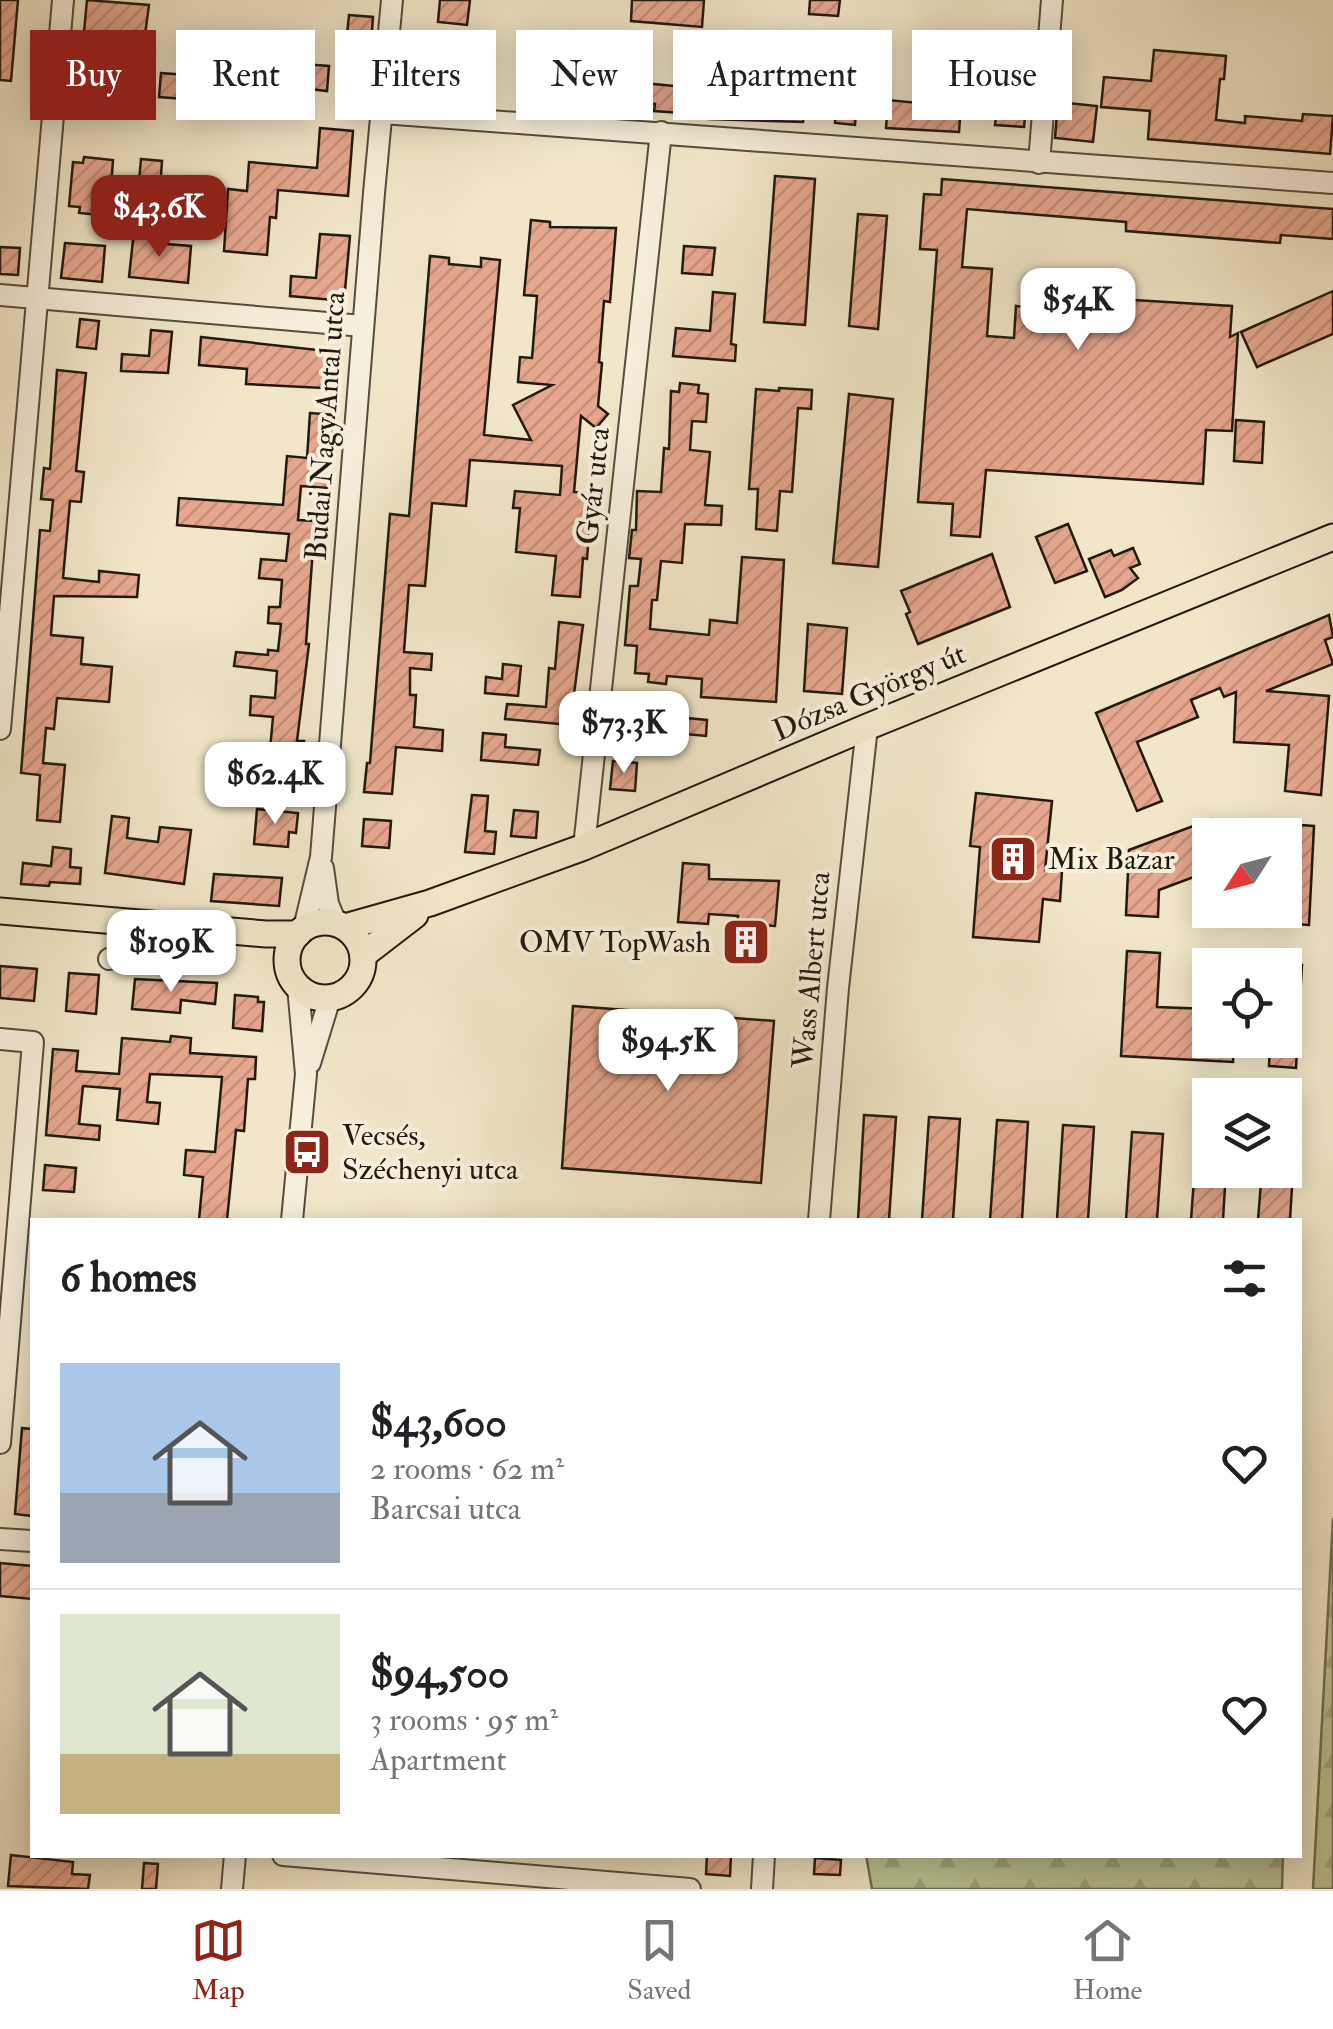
<!DOCTYPE html>
<html lang="en">
<head>
<meta charset="utf-8">
<style>
	body { margin:0; font-family:"IM FELL Double Pica",serif; background:#f6f6f6; color:#202124; height:100vh; display:flex; flex-direction:column; font-size:38px; white-space:nowrap }
	* { box-sizing:border-box; margin:0 }
	p { font-size:32px; color:#757577 }
	.icon { flex:none; width:55px; height:55px; fill:none; stroke:currentColor; stroke-width:2; stroke-linecap:round; stroke-linejoin:round }
	.map { position:relative; flex:1; overflow:hidden }
	.details { position:absolute; left:30px; top:1218px; width:1272px; height:640px; display:flex; flex-direction:column; background:#fff; border-radius:0px; box-shadow:0 5px 25px #0003 }
	.details>* { flex:none }
	.guide { position:absolute; left:30px; top:30px; width:1275px; height:90px; display:flex; gap:20px }
	.needle { width:65px; rotate:234deg }
	.controls { position:absolute; left:1192px; top:818px; display:grid; gap:20px }
	.controls a { display:grid; place-items:center; width:110px; height:110px; border-radius:0px; background:#fff; box-shadow:0 5px 25px #0003; font-size:50px }
	.price { position:absolute; translate:-50% -85px; padding:0 22px; border-radius:20px; background:#fff; color:#222; font-size:32px; line-height:65px; filter:drop-shadow(0 2px 5px #0008) }
	.price::after { content:''; position:absolute; left:50%; top:60px; width:30px; height:22px; margin-left:-15px; background:inherit; clip-path:polygon(0 0,100% 0,50% 100%) }
	.price.current { background:#8f2418; color:#fff }
	ul { padding:0; list-style:none }
	li { display:flex; align-items:center; gap:30px; height:250px; padding:0 30px }
	li+li { border-top:2px solid #e0e0e0 }
	li span { display:grid; place-items:center; flex:none; width:280px; height:200px; border-radius:0px; color:#555 }
	li>.icon { margin-inline-start:auto }
	span .icon { width:120px; height:120px; fill:#fffc; stroke-width:1 }
	li b { font-size:42px }
	h2 { display:flex; justify-content:space-between; align-items:center; height:120px; padding:0 30px; font-size:42px }
	.tag { padding:0 35px; border-radius:0px; background:#fff; box-shadow:0 5px 25px #0003; font-size:35px; line-height:90px }
	.tag.current { background:#8f2418; color:#fff }
	.tab-bar { display:flex; justify-content:space-around; align-items:center; height:140px; border-top:2px solid #e0e0e0; background:#fff; font-size:28px; color:#757577 }
	.tab-bar a { display:grid; justify-items:center; gap:5px }
	.tab-bar .current { color:#8f2418 }
	.map>svg:first-child { display:block }
	.forest { fill:url(#forest-firs); stroke:#6e7052; stroke-width:2.5 }
	.building { fill:url(#building-hatch); stroke:#221a0f; stroke-width:2.5 }
	.lines { fill:none; stroke-linecap:round; stroke-linejoin:round }
	.minor-casing { stroke:#564d3d; stroke-width:24 }
	.major-casing { stroke:#221a0f; stroke-width:29 }
	.minor { stroke:#f6efdb; stroke-width:20 }
	.major { stroke:#f1e7c8; stroke-width:25 }
	.labels { text-anchor:middle; stroke-width:8; stroke-linejoin:round; paint-order:stroke }
	.street-label { font-size:30px; fill:#221a0f; stroke:#f6efdb }
	.poi-label { font-size:30px; fill:#221a0f; stroke:#f6efdb; text-anchor:start }
</style>
</head>
<body>
<div class="map">
<svg width="1333" height="1889" viewBox="0 0 1333 1889">
	<defs>
		<pattern id="forest-firs" width="22" height="20" patternUnits="userSpaceOnUse" patternTransform="scale(2.5)"><rect width="22" height="20" fill="#b9c596"/><path d="M5 1l3.5 6h-7zM16 11l3.5 6h-7z" fill="#9fa980"/></pattern>
		<pattern id="building-hatch" width="6" height="6" patternUnits="userSpaceOnUse" patternTransform="scale(2.5)"><rect width="6" height="6" fill="#e6a78e"/><path d="M-1 1l2-2M0 6l6-6M5 7l2-2" fill="none" stroke="#c58f79"/></pattern>
	</defs>
	<rect width="100%" height="100%" fill="#f1e7c8"/>
	<filter id="stains"><feTurbulence type="fractalNoise" baseFrequency=".002" numOctaves="4"/><feColorMatrix values="0 0 0 0 .2 0 0 0 0 .09 0 0 0 0 .02 0 0 0 .5 -.17"/></filter>
	<radialGradient id="worn" r=".72"><stop offset=".6" stop-color="#630" stop-opacity="0"/><stop offset="1" stop-color="#630" stop-opacity=".3"/></radialGradient>
	<g class="forest">
		<polygon points="1333,1518 1333,1889 1313,1889"/>
		<polygon points="866,1855 1283,1855 1282,1889 872,1889"/>
	</g>
	<g class="building">
		<polygon points="0,0 18,0 11,81 0,80"/>
		<polygon points="87,0 149,5 145,35 84,32"/>
		<polygon points="440,0 470,0 467,25 438,22"/>
		<polygon points="632,0 704,0 702,27 631,21"/>
		<polygon points="810,0 840,0 838,16 809,14"/>
		<polygon points="349,15 373,17 371,45 346,43"/>
		<polygon points="1154,50 1226,56 1224,79 1220,79 1216,120 1245,123 1245,116 1302,121 1303,114 1333,116 1330,154 1148,139 1150,111 1101,107 1104,77 1151,81"/>
		<polygon points="76,59 99,61 96,94 112,95 110,117 77,114 79,88 73,87"/>
		<polygon points="434,61 473,65 471,91 432,88"/>
		<polygon points="302,64 329,66 327,91 300,88"/>
		<polygon points="526,68 548,70 545,102 523,99"/>
		<polygon points="161,73 199,76 197,100 159,97"/>
		<polygon points="623,74 644,76 644,83 685,87 682,113 654,111 655,104 600,100 599,105 576,103 579,75 622,78"/>
		<polygon points="712,87 805,96 803,122 709,119"/>
		<polygon points="940,89 956,90 955,103 961,104 959,132 886,128 888,100 939,105"/>
		<polygon points="837,98 857,100 855,125 835,123"/>
		<polygon points="1058,102 1097,106 1093,142 1055,138"/>
		<polygon points="997,106 1026,108 1024,127 995,125"/>
		<polygon points="320,128 353,131 348,196 278,190 276,218 270,217 267,255 224,251 228,189 247,191 249,162 317,168"/>
		<polygon points="84,157 113,160 109,216 79,213 80,207 69,206 73,162 83,163"/>
		<polygon points="141,159 162,161 159,204 137,203"/>
		<polygon points="775,176 815,179 805,325 764,322"/>
		<polygon points="942,179 1333,209 1333,239 1281,235 1280,243 1126,231 1126,222 967,209 962,267 992,269 987,336 1014,338 1016,306 1035,308 1036,294 1232,306 1230,337 1238,333 1232,431 1206,430 1203,484 986,470 980,537 951,535 953,504 918,502 937,250 920,249 924,194 941,195"/>
		<polygon points="858,214 887,216 878,329 849,326"/>
		<polygon points="531,220 550,222 550,227 616,228 610,302 604,301 599,362 602,363 598,406 608,414 596,428 581,416 574,492 592,494 587,559 583,558 580,597 552,595 556,556 516,552 520,508 513,508 515,491 560,495 562,466 470,460 466,506 432,503 425,586 409,585 404,652 432,654 431,670 410,668 410,695 416,695 414,727 443,730 442,751 396,747 392,794 364,792 367,763 370,763 390,514 409,516 430,256 449,258 449,264 481,267 481,258 500,260 484,435 531,440 513,405 552,385 518,382 520,357 532,358 537,296 524,295"/>
		<polygon points="134,231 155,233 154,243 191,246 188,283 129,277"/>
		<polygon points="320,234 350,236 344,301 290,296 291,276 316,278"/>
		<polygon points="65,243 105,246 102,282 61,278"/>
		<polygon points="684,246 715,248 712,275 682,273"/>
		<polygon points="0,247 20,248 18,275 0,274"/>
		<polygon points="1333,291 1333,334 1257,367 1241,332"/>
		<polygon points="713,292 735,294 731,344 736,345 735,361 673,356 676,328 710,331"/>
		<polygon points="80,319 99,321 96,349 77,347"/>
		<polygon points="151,330 172,332 168,373 121,371 122,354 149,356"/>
		<polygon points="201,337 327,351 323,388 246,384 247,369 199,365"/>
		<polygon points="57,370 86,373 76,471 84,472 81,502 70,501 63,578 99,582 99,571 139,575 137,597 54,596 51,635 83,638 81,664 112,667 109,702 57,698 54,729 46,728 43,763 65,765 60,822 37,820 40,775 21,773 40,530 50,531 53,500 41,499 44,468 50,469"/>
		<polygon points="680,383 699,385 698,393 708,394 706,422 692,421 690,450 710,452 705,505 722,506 721,525 685,524 682,563 661,561 657,600 652,600 650,629 709,635 710,620 737,623 742,557 784,560 776,702 701,697 702,679 667,676 666,684 648,682 649,674 635,673 637,646 625,645 630,586 638,586 641,559 629,558 632,530 636,530 637,491 661,492 664,448 669,449 671,391 679,392"/>
		<polygon points="779,388 812,390 811,409 798,408 792,492 780,491 777,531 756,529 758,489 749,489 756,389 779,391"/>
		<polygon points="849,394 893,399 878,567 833,563"/>
		<polygon points="310,413 334,415 328,488 301,486 298,520 315,521 306,644 309,644 297,741 304,741 302,767 295,766 294,786 259,783 261,763 249,762 251,746 270,749 273,717 250,715 251,696 275,698 277,671 234,666 236,652 268,655 268,650 278,651 281,624 268,623 269,607 280,607 282,580 259,578 261,559 286,561 289,534 177,525 179,498 283,505 287,456 307,458"/>
		<polygon points="1236,420 1264,422 1262,463 1234,461"/>
		<polygon points="1068,524 1087,571 1055,583 1036,537"/>
		<polygon points="1133,548 1140,564 1130,568 1138,578 1122,590 1105,597 1089,559 1111,550 1114,556"/>
		<polygon points="992,554 1010,607 918,644 906,614 910,612 901,591"/>
		<polygon points="1329,615 1333,637 1325,640 1333,664 1266,691 1329,696 1321,795 1285,791 1289,745 1234,742 1236,692 1224,697 1220,688 1191,700 1198,717 1137,742 1162,801 1137,811 1096,713"/>
		<polygon points="559,622 583,625 570,725 505,719 507,704 546,707 549,668 555,669"/>
		<polygon points="808,624 847,628 842,694 804,691"/>
		<polygon points="503,664 521,666 518,696 485,693 486,677 502,679"/>
		<polygon points="622,712 707,720 706,736 620,728"/>
		<polygon points="483,733 506,735 505,747 540,750 538,765 481,760"/>
		<polygon points="613,761 637,763 635,791 610,789"/>
		<polygon points="976,793 1052,801 1045,870 1062,871 1060,901 1043,899 1039,942 973,937 980,847 970,846"/>
		<polygon points="472,795 488,796 485,831 496,832 494,854 465,852"/>
		<polygon points="257,809 298,813 296,833 289,832 288,847 254,844"/>
		<polygon points="514,810 538,812 536,838 511,836"/>
		<polygon points="112,816 129,818 127,838 158,842 160,827 191,830 184,884 105,873"/>
		<polygon points="364,819 391,821 389,848 362,846"/>
		<polygon points="1212,819 1277,825 1277,835 1210,835 1210,871 1159,890 1158,917 1126,915 1129,850"/>
		<polygon points="1285,824 1314,826 1309,925 1277,923 1277,910 1285,910"/>
		<polygon points="53,847 71,849 70,867 81,868 80,884 50,882 49,886 21,884 23,863 51,866"/>
		<polygon points="683,863 709,865 709,879 779,881 775,926 757,925 754,961 735,959 738,916 709,914 708,924 678,922"/>
		<polygon points="214,874 282,878 279,906 211,901"/>
		<polygon points="1127,951 1160,953 1157,1007 1210,1009 1210,1040 1234,1040 1233,1062 1121,1056"/>
		<polygon points="1285,965 1302,965 1296,1068 1269,1066 1270,1040 1285,1040"/>
		<polygon points="0,966 37,969 34,1001 0,998"/>
		<polygon points="69,973 99,975 96,1014 66,1011"/>
		<polygon points="135,979 217,983 215,1004 181,1000 180,1013 132,1009"/>
		<polygon points="235,995 258,997 258,1002 264,1002 262,1031 233,1028"/>
		<polygon points="573,1006 774,1021 761,1183 562,1168"/>
		<polygon points="171,1036 191,1038 190,1053 256,1057 255,1079 248,1079 244,1131 236,1130 227,1220 199,1220 203,1177 184,1175 186,1150 215,1152 222,1077 150,1074 147,1102 160,1103 158,1124 117,1120 120,1089 83,1086 79,1124 100,1126 99,1140 46,1135 53,1049 78,1051 76,1071 119,1074 122,1038 170,1042"/>
		<polygon points="864,1115 896,1117 889,1220 858,1220"/>
		<polygon points="929,1117 960,1119 953,1220 922,1220"/>
		<polygon points="997,1120 1028,1122 1022,1220 990,1220"/>
		<polygon points="1063,1125 1094,1127 1088,1220 1057,1220"/>
		<polygon points="1132,1132 1163,1134 1157,1220 1126,1220"/>
		<polygon points="1197,1138 1210,1139 1210,1170 1226,1170 1223,1220 1191,1220"/>
		<polygon points="45,1165 76,1168 74,1192 43,1190"/>
		<polygon points="1262,1170 1293,1170 1290,1220 1258,1220"/>
		<polygon points="22,1428 32,1429 32,1516 15,1514"/>
		<polygon points="0,1563 32,1566 32,1599 0,1596"/>
		<polygon points="11,1855 73,1862 72,1874 90,1875 88,1889 8,1886"/>
		<polygon points="707,1855 731,1855 730,1876 706,1874"/>
		<polygon points="815,1858 841,1860 840,1875 814,1874"/>
		<polygon points="144,1863 158,1864 156,1889 142,1889"/>
	</g>
	<g class="lines">
		<g class="minor-casing">
			<g id="minor">
				<polyline points="382,113 1333,183"/>
				<polyline points="1039,163 1052,0"/>
				<polyline points="0,295 363,326"/>
				<polyline points="0,729 63,0"/>
				<polyline points="584,847 661,132"/>
				<polyline points="323,868 328,904 336,923"/>
				<polyline points="304,928 321,857 374,193 392,0"/>
				<polyline points="109,959 119,954 193,961 197,925"/>
				<polyline points="0,1039 33,1042 0,1443"/>
				<polyline points="310,1063 330,998"/>
				<polyline points="292,1220 306,1074 298,987"/>
				<polyline points="819,1220 838,988 867,727"/>
				<polyline points="0,1539 32,1541"/>
				<polyline points="283,1855 690,1889"/>
				<polyline points="232,1889 235,1855"/>
				<polyline points="762,1889 764,1855"/>
			</g>
		</g>
		<g class="major-casing">
			<g id="major">
				<polyline points="0,911 266,934 298,934"/>
				<circle cx="325" cy="960" r="38"/>
				<polyline points="345,927 430,903 584,847 867,727 1333,537"/>
				<polyline points="363,955 415,915"/>
			</g>
		</g>
		<use href="#minor" class="minor"/>
		<use href="#major" class="major"/>
	</g>
	<defs>
		<g id="building-square" transform="scale(2.5)"><rect x="-9" y="-9" width="18" height="18" rx="4" fill="#8f2418" stroke="#f6efdb"/><path d="M-4-6H4V6H1V3H-1V6H-4ZM-2.5-4.3h1.7v1.8h-1.7ZM.8-4.3h1.7v1.8H.8ZM-2.5-1h1.7V.8h-1.7ZM.8-1h1.7V.8H.8Z" fill="#fff"/></g>
		<g id="bus-square" transform="scale(2.5)"><rect x="-9" y="-9" width="18" height="18" rx="4" fill="#8f2418" stroke="#f6efdb"/><path d="M-5-6H5V4H4V6H2V4H-2V6H-4V4H-5ZM-3.5-4V0h7V-4ZM-3.5 1.2v1.5H-2V1.2ZM2 1.2v1.5H3.5V1.2Z" fill="#fff"/></g>
	</defs>
	<g fill-rule="evenodd">
		<use href="#building-square" x="1013" y="859"/>
		<use href="#building-square" x="746" y="942"/>
		<use href="#bus-square" x="307" y="1152"/>
	</g>
	<g class="labels">
		<g class="street-label">
			<text transform="translate(325 426) rotate(-86)" y="10">Budai Nagy Antal utca</text>
			<text transform="translate(593 486) rotate(-84)" y="10">Gyár utca</text>
			<text transform="translate(869 692) rotate(-23)" y="10">Dózsa György út</text>
			<text transform="translate(811 970) rotate(-85)" y="10">Wass Albert utca</text>
		</g>
		<g class="poi-label">
			<text x="1048" y="869">Mix Bazar</text>
			<text x="711" y="952" text-anchor="end">OMV TopWash</text>
			<text x="342" y="1145">Vecsés,<tspan x="342" dy="34">Széchenyi utca</tspan></text>
		</g>
	</g>
	<rect width="100%" height="100%" filter="url(#stains)"/>
	<rect width="100%" height="100%" fill="url(#worn)"/>
</svg>
<div class="controls">
<a><svg class="needle" viewBox="-14 -14 28 28"><path d="M0-13l5 13h-10z" fill="#e53935"/><path d="M0 13l5-13h-10z" fill="#757577"/></svg></a>
<a><svg class="icon" aria-label="locate" viewBox="0 0 24 24"><circle cx="12" cy="12" r="6"/><path d="M12 2v4M12 18v4M2 12h4M18 12h4"/></svg></a>
<a><svg class="icon" aria-label="layers" viewBox="0 0 24 24"><path d="M12 4l9 5-9 5-9-5zM3 14l9 5 9-5"/></svg></a>
</div>
<b class="price current" style="left:159px;top:260px">$43.6K</b>
<b class="price" style="left:1078px;top:353px">$54K</b>
<b class="price" style="left:624px;top:776px">$73.3K</b>
<b class="price" style="left:275px;top:827px">$62.4K</b>
<b class="price" style="left:171px;top:995px">$109K</b>
<b class="price" style="left:668px;top:1094px">$94.5K</b>
<div class="guide">
<a class="tag current">Buy</a>
<a class="tag">Rent</a>
<a class="tag">Filters</a>
<a class="tag">New</a>
<a class="tag">Apartment</a>
<a class="tag">House</a>
</div>
<section class="details">
<h2>6 homes<svg class="icon" aria-label="filters" viewBox="0 0 24 24"><path d="M4 7h16M4 17h16"/><circle cx="9" cy="7" r="2"/><circle cx="15" cy="17" r="2"/></svg></h2>
<ul>
<li><span style="background:linear-gradient(#a9c7e8 65%,#9aa5b1 0)"><svg class="icon" aria-label="home" viewBox="0 0 24 24"><path d="M3 11l9-7 9 7M6 9v11h12V9"/></svg></span><div><b>$43,600</b><p>2 rooms · 62 m²</p><p>Barcsai utca</p></div><svg class="icon" aria-label="heart" viewBox="0 0 24 24"><path d="M12 20l-8-8c-3-5 5-10 8-4 3-6 11-1 8 4z"/></svg></li>
<li><span style="background:linear-gradient(#dfe7d0 70%,#c2b280 0)"><svg class="icon" aria-label="home" viewBox="0 0 24 24"><path d="M3 11l9-7 9 7M6 9v11h12V9"/></svg></span><div><b>$94,500</b><p>3 rooms · 95 m²</p><p>Apartment</p></div><svg class="icon" aria-label="heart" viewBox="0 0 24 24"><path d="M12 20l-8-8c-3-5 5-10 8-4 3-6 11-1 8 4z"/></svg></li>
</ul>
</section>
</div>
<nav class="tab-bar">
<a class="current"><svg class="icon" aria-label="map" viewBox="0 0 24 24"><path d="M3 6l6-2 6 2 6-2v14l-6 2-6-2-6 2zM9 4v14M15 6v14"/></svg>Map</a>
<a><svg class="icon" aria-label="saved" viewBox="0 0 24 24"><path d="M7 4h10v16l-5-4-5 4z"/></svg>Saved</a>
<a><svg class="icon" aria-label="home" viewBox="0 0 24 24"><path d="M3 11l9-7 9 7M6 9v11h12V9"/></svg>Home</a>
</nav>
</body>
</html>
